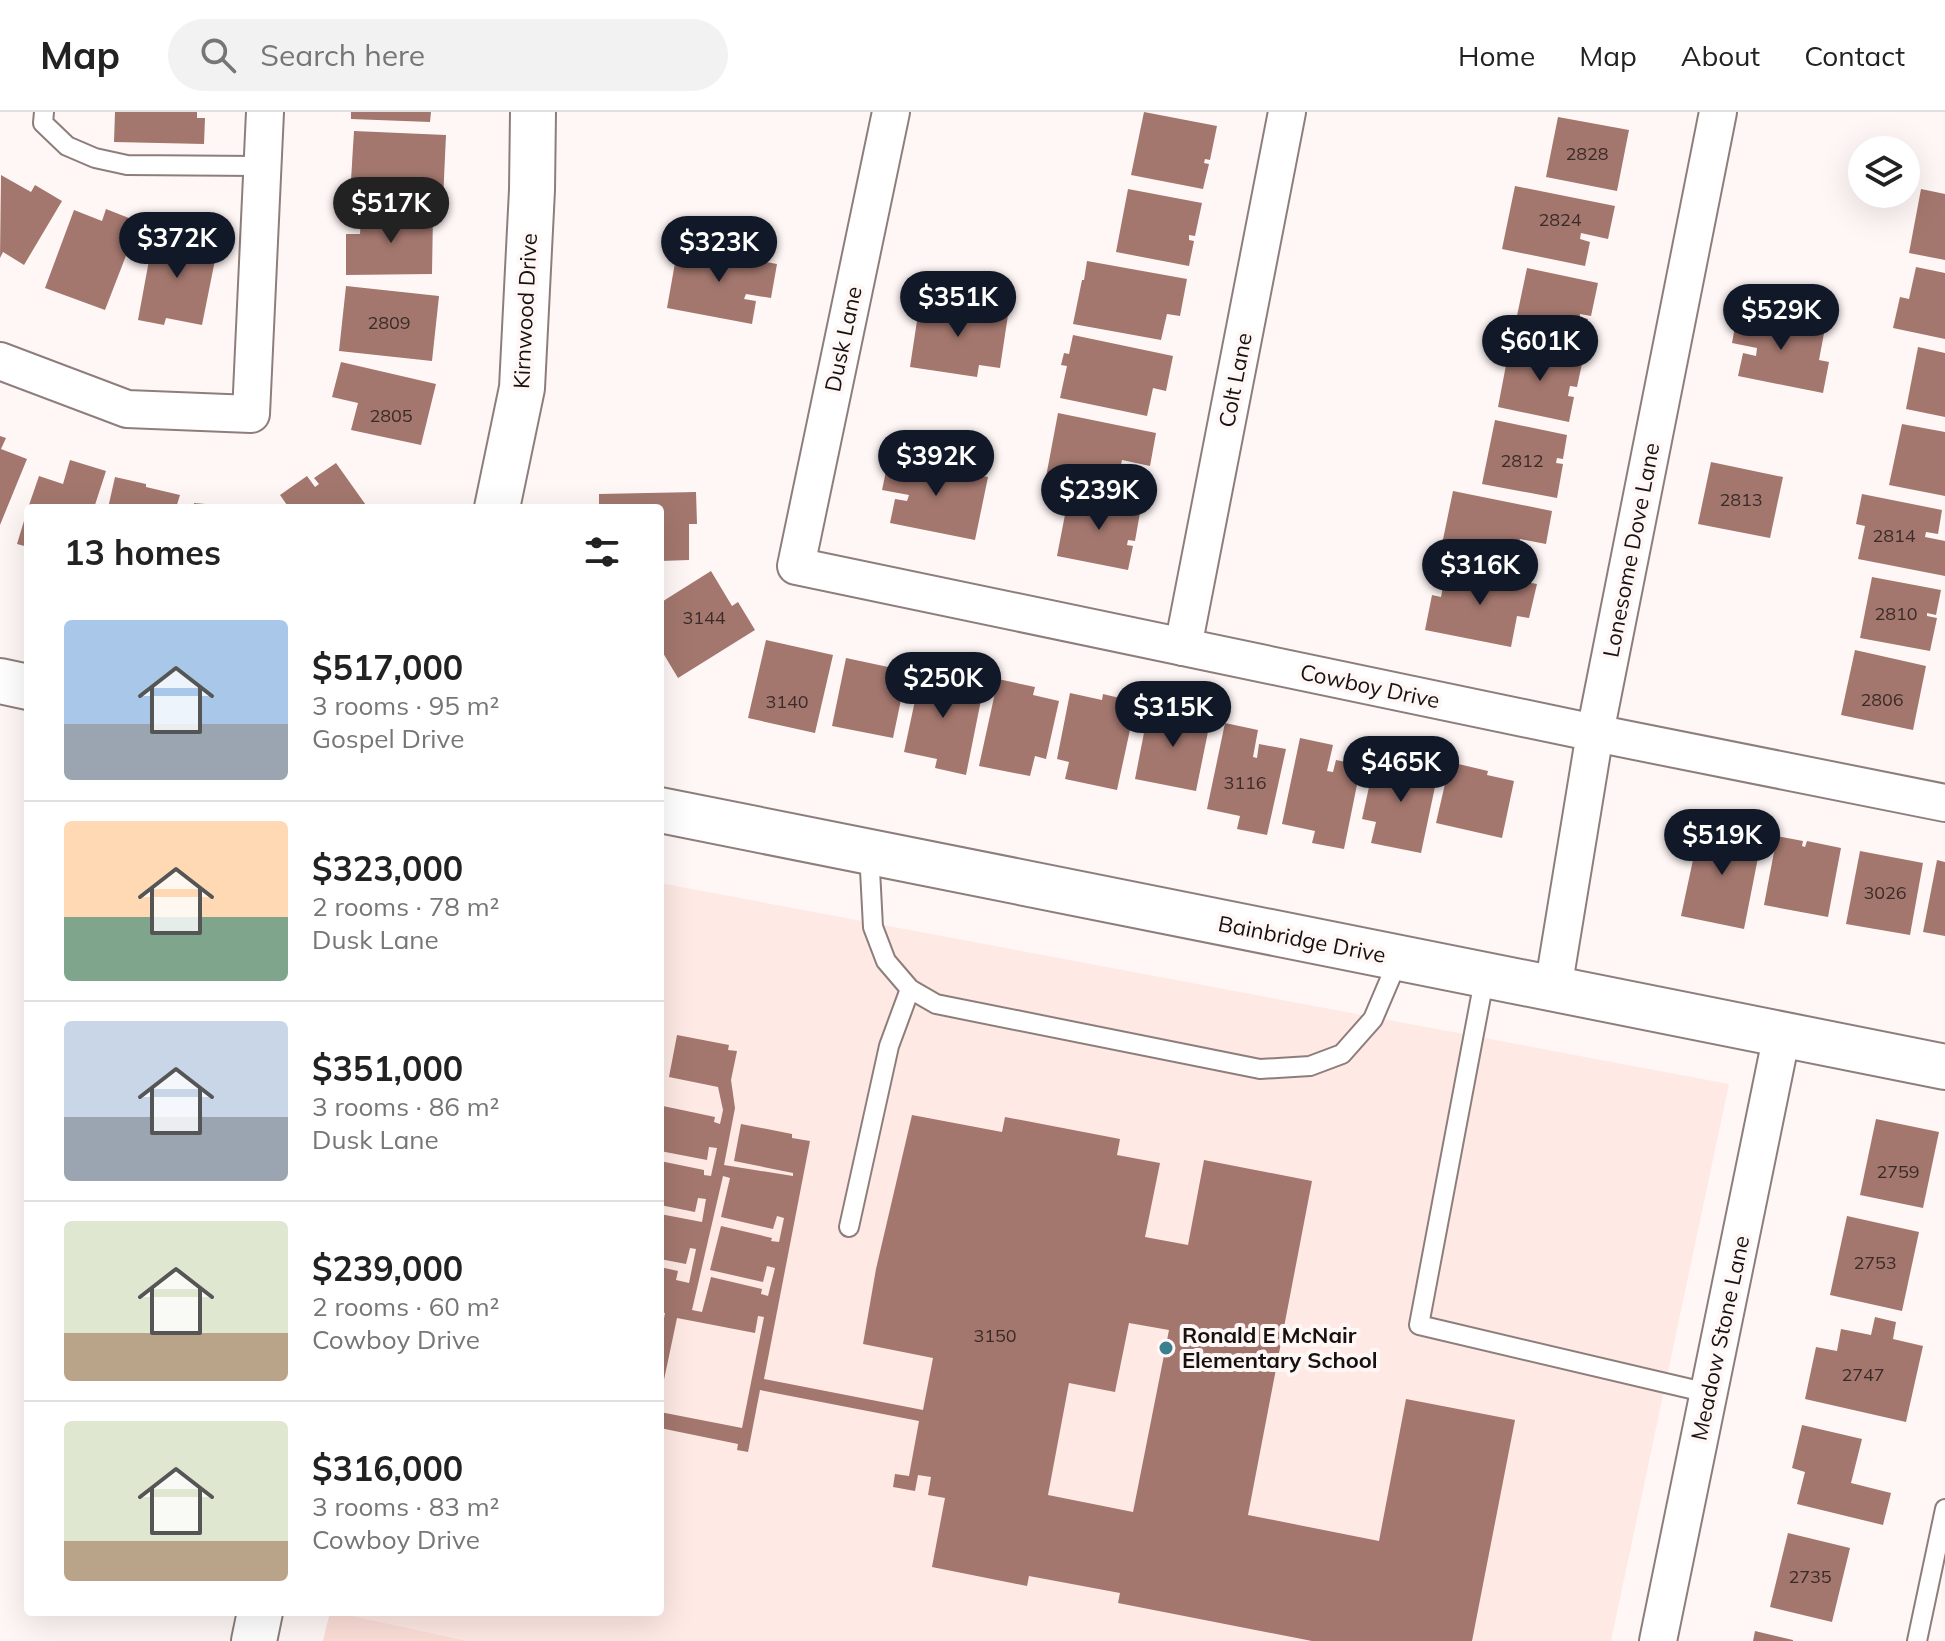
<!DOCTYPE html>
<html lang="en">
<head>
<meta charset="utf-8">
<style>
	body { margin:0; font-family:Mulish,sans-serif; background:#f2f2f2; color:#222; height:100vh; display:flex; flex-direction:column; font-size:30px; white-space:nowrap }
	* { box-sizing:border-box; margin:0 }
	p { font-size:26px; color:#767676 }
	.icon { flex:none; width:44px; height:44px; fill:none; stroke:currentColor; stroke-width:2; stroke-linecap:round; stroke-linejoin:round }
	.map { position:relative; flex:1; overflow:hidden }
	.panel { position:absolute; left:24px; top:392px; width:640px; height:1112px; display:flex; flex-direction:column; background:#fff; border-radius:8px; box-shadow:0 8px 32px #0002 }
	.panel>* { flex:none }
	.tools { position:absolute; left:1848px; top:24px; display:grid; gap:16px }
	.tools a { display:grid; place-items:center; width:72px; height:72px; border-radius:50%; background:#fff; box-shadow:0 8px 32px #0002; font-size:40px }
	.price { position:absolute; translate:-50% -68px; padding:0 18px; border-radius:28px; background:#111827; color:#fff; font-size:26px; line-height:52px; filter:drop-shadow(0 2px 4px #0008) }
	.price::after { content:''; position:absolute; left:50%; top:48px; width:24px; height:18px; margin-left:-12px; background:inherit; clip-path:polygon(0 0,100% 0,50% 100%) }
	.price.current { background:#222; color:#fff }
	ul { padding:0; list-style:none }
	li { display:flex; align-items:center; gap:24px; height:200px; padding:0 40px }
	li+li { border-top:2px solid #e0e0e0 }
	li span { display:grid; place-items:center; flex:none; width:224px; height:160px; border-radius:8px; color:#555 }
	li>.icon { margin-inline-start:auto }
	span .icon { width:96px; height:96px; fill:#fffc; stroke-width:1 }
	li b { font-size:34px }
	h2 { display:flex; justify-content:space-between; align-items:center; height:96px; padding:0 40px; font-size:34px }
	header { display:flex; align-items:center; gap:48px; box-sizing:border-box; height:112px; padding:0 40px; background:#fff; border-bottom:2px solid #e0e0e0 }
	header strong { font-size:38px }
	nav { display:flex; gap:44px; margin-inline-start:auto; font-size:28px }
	.search { width:560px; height:72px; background:#f2f2f2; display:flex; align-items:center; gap:20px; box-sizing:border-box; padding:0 28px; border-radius:44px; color:#767676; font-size:30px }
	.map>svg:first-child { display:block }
	.built { fill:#fee9e4 }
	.green { fill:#fcded7 }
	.building { fill:#a3776e; fill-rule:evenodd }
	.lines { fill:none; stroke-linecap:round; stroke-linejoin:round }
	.service-casing { stroke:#8e7e7b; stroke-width:22 }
	.minor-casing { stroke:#8e7e7b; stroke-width:40 }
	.tertiary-casing { stroke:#8e7e7b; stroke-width:48 }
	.service { stroke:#fff; stroke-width:18 }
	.minor { stroke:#fff; stroke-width:36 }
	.tertiary { stroke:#fff; stroke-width:44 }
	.poi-dot { fill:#3a7f8d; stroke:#fff7f6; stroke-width:3 }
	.labels { text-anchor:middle; stroke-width:8; stroke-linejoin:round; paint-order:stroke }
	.number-label { font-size:18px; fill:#3a2b28 }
	.street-label { font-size:22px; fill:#171210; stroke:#fff7f6 }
	.poi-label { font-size:22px; font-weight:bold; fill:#171210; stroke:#fff7f6; text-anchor:start }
</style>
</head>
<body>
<header>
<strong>Map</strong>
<div class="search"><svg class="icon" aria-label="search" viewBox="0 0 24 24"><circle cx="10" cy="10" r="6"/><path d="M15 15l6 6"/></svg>Search here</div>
<nav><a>Home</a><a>Map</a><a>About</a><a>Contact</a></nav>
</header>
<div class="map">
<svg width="1945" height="1529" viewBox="0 0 1945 1529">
	<rect width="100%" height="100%" fill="#fff7f6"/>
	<polygon class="built" points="660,771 1729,972 1611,1529 468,1529 334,1500 660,1500"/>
	<polygon class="green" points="330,1500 334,1500 468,1529 323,1529"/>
	<g class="building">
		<polygon points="115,0 197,0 197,6 205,6 204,32 114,30"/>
		<polygon points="351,0 431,0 430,10 351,7"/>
		<polygon points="1144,0 1217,14 1210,48 1205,47 1204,51 1209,52 1203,77 1131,63"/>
		<polygon points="1558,5 1629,18 1617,79 1546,65"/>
		<polygon points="354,19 446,23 443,88 350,84"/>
		<polygon points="1,63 31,80 35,73 62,89 24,153 3,140 0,146"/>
		<polygon points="1515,74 1615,94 1608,127 1581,121 1580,127 1590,130 1585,154 1502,137"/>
		<polygon points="1128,77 1202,91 1195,124 1189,123 1189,128 1194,129 1189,154 1116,140"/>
		<polygon points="1921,77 1945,82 1945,148 1909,141"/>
		<polygon points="106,97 139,110 105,198 45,176 74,98 102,109"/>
		<polygon points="361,102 433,102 432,162 346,163 346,122 360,122"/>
		<polygon points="154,121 218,133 202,213 166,206 164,213 138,208"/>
		<polygon points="678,134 777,152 771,186 746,182 744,187 756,189 752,212 667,196"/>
		<polygon points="1087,149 1187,167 1180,204 1167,202 1161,228 1073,212 1082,168 1084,168"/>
		<polygon points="1916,155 1945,161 1945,227 1893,216 1900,185 1909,187"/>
		<polygon points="1527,156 1598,171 1591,204 1580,202 1580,205 1588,207 1583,232 1514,218"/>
		<polygon points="346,174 439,184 432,249 339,239"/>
		<polygon points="920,189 1008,203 1000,256 979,253 977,265 910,255"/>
		<polygon points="1738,198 1825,216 1819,248 1829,250 1823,281 1738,264 1743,241 1756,244 1757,236 1732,231"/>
		<polygon points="1073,223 1173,244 1166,279 1153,276 1147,304 1060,286 1067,254 1061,253 1064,241 1069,242"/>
		<polygon points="1510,232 1583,247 1577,275 1570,274 1568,284 1574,285 1569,310 1498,295"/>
		<polygon points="1918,235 1945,241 1945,305 1906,297"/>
		<polygon points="341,250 436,272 421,333 351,318 358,291 332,285"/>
		<polygon points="1058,301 1156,321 1150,354 1122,348 1121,353 1132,355 1127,381 1046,365"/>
		<polygon points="1495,308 1567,323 1563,347 1557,346 1556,351 1563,352 1557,386 1482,372"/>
		<polygon points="1902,312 1945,320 1945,384 1889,373"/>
		<polygon points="0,324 6,326 1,337 27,347 0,413"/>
		<polygon points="889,345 988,365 975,428 890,411 895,387 907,389 909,383 882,378"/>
		<polygon points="70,348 106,359 94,396 28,396 39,364 63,372"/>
		<polygon points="1711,350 1783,365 1770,426 1698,412"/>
		<polygon points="336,351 368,396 289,396 280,383 307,364 315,375 319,372 314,366"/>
		<polygon points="115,365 146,372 146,375 180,383 176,396 108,396"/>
		<polygon points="1453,379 1552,399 1546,432 1520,427 1519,432 1528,434 1523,459 1440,442"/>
		<polygon points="696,380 697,412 689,412 689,448 660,449 660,396 599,396 599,382"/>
		<polygon points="1069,382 1141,395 1135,429 1128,428 1127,433 1133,434 1128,458 1057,444"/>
		<polygon points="1862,382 1942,398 1938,422 1926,420 1925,425 1945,429 1945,464 1858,447 1865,414 1856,412"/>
		<polygon points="194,391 228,394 227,396 194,396"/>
		<polygon points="27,399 28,399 28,435 17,432"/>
		<polygon points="1447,455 1537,472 1529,506 1517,504 1511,535 1425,518 1432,483 1441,485"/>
		<polygon points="711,459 732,494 738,490 755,518 678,566 660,536 660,491"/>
		<polygon points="1872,465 1941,478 1936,503 1927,501 1927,504 1937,506 1930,539 1860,526"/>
		<polygon points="766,528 833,543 815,621 748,606"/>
		<polygon points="1855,538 1926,554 1913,618 1841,603"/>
		<polygon points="846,546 907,559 893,626 832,614"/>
		<polygon points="923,551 956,558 950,585 956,587 959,573 983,578 966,663 935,656 937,647 904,640"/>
		<polygon points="998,567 1035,575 1033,583 1059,589 1046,647 1035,644 1030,664 979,654"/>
		<polygon points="1070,581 1102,588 1103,582 1136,590 1117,678 1065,667 1069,650 1057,647"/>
		<polygon points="1149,595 1173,600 1170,611 1175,612 1177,598 1211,605 1196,679 1135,667"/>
		<polygon points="1225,611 1258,618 1253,645 1257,646 1259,632 1286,637 1267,723 1237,717 1240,704 1207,697"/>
		<polygon points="1300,626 1333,633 1327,659 1333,660 1336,648 1361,653 1344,737 1312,731 1315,719 1282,712"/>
		<polygon points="1401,648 1439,656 1421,741 1371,731 1376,710 1362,707 1374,652 1399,657"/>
		<polygon points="1450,650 1488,659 1487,663 1514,669 1502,726 1436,711"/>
		<polygon points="1700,715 1733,722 1732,725 1740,727 1742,716 1763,720 1744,817 1681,804"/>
		<polygon points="1777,724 1803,729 1802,734 1805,735 1807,729 1841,736 1828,805 1764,793"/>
		<polygon points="1860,739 1923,751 1910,823 1846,812"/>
		<polygon points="1937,748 1945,750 1945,824 1923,820"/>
		<path d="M677 923 729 933 728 938 737 939 731 968 735 996 724 1053 793 1064V1061L734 1049 741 1012 792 1022V1026L810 1029 764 1267 923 1298 933 1246 863 1232 876 1157 912 1003 1002 1020 1005 1005 1120 1027 1117 1043 1160 1051 1145 1125 1188 1133 1204 1048 1312 1069 1248 1403 1379 1429 1406 1287 1515 1308 1472 1529H1312L1118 1491 1120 1481 1029 1464 1027 1474 932 1455 945 1386 928 1383 931 1365 918 1363 915 1379 893 1375 895 1362 909 1364 919 1309 760 1278 748 1340 737 1338 738 1332 660 1316V1300L742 1316 764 1205 758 1204 755 1221 677 1206 661 1282H660V1227L665 1201 660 1200V1155L678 1159 676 1168 689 1171 696 1137 690 1136 686 1152 660 1147V1102L702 1110 706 1087 698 1086 695 1100 660 1093V1049L704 1058V1063L711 1064 717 1036 709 1035 707 1048 660 1039V1007L663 994 715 1005 714 1010 720 1012 723 998 718 975 669 965ZM723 1064 730 1066 721 1105 773 1117 777 1104 784 1106 779 1130 771 1129 772 1126 721 1114 710 1158 763 1170 767 1154 775 1156 768 1184 761 1182 762 1177 711 1165 702 1200 692 1198ZM1129 1211 1169 1218 1133 1400 1048 1383 1069 1271 1115 1280Z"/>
		<polygon points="1876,1007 1939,1020 1923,1096 1860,1083"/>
		<polygon points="1847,1104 1919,1120 1902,1199 1830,1183"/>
		<polygon points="1875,1205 1896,1210 1893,1227 1923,1234 1906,1310 1805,1287 1816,1235 1837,1239 1841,1217 1871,1223"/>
		<polygon points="1802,1313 1862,1327 1851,1371 1891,1381 1883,1413 1797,1392 1805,1360 1792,1356"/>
		<polygon points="1788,1421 1850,1436 1832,1510 1770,1495"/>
		<polygon points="1755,1519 1793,1528 1793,1529 1753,1529"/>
	</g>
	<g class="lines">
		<g class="service-casing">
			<g id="service">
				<polyline points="44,0 43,11 67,34 95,46 127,53 263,54"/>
				<polyline points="869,739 873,815 886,849 910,877 936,892 1260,957 1310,954 1342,942 1373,907 1399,846"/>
				<polyline points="1485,863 1419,1213 1708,1281"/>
				<polyline points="849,1115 889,934 910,877"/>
				<polyline points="1917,1529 1945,1397"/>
			</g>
		</g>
		<g class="minor-casing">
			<g id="minor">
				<polyline points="891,0 796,454 1595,621 1945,691"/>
				<polyline points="0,249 127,297 251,302 265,0"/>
				<polyline points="1183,535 1287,0"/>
				<polyline points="1553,877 1595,621 1718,0"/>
				<polyline points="1658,1529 1782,922"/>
			</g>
		</g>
		<g class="tertiary-casing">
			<g id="tertiary">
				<polyline points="497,396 522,276 532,78 533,0"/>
				<polyline points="0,569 28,575"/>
				<polyline points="660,698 1945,955"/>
				<polyline points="254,1529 260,1500"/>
			</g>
		</g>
		<use href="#service" class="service"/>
		<use href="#minor" class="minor"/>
		<use href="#tertiary" class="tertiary"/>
	</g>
	<circle class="poi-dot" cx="1166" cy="1236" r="8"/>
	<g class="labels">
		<g class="number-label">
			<text x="1587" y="48">2828</text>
			<text x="1560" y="114">2824</text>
			<text x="389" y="217">2809</text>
			<text x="391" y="310">2805</text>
			<text x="1522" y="355">2812</text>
			<text x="1741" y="394">2813</text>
			<text x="1894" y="430">2814</text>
			<text x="1896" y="508">2810</text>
			<text x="704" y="512">3144</text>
			<text x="1882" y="594">2806</text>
			<text x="787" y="596">3140</text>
			<text x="1245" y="677">3116</text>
			<text x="1885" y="787">3026</text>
			<text x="1898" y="1066">2759</text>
			<text x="1875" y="1157">2753</text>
			<text x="995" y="1230">3150</text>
			<text x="1863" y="1269">2747</text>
			<text x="1810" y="1471">2735</text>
		</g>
		<g class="street-label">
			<text transform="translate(525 199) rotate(-87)" y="8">Kirnwood Drive</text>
			<text transform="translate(843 227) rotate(-78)" y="8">Dusk Lane</text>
			<text transform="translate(1235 268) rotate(-79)" y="8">Colt Lane</text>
			<text transform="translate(1631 438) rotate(-79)" y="8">Lonesome Dove Lane</text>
			<text transform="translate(1370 574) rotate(12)" y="8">Cowboy Drive</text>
			<text transform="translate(1302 827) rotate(11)" y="8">Bainbridge Drive</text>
			<text transform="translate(1720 1226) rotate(-78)" y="8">Meadow Stone Lane</text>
		</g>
		<g class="poi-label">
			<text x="1182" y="1231">Ronald E McNair<tspan x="1182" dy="25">Elementary School</tspan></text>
		</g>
	</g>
</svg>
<div class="tools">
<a><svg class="icon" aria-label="layers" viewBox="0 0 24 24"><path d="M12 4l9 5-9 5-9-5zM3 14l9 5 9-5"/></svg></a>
</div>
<b class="price current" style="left:391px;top:133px">$517K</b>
<b class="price" style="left:177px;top:168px">$372K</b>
<b class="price" style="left:719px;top:172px">$323K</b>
<b class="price" style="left:958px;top:227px">$351K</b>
<b class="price" style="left:1781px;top:240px">$529K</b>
<b class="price" style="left:1540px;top:271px">$601K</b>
<b class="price" style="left:936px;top:386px">$392K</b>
<b class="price" style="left:1099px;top:420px">$239K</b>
<b class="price" style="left:1480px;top:495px">$316K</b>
<b class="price" style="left:943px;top:608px">$250K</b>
<b class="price" style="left:1173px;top:637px">$315K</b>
<b class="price" style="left:1401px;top:692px">$465K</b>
<b class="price" style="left:1722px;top:765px">$519K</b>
<section class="panel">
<h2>13 homes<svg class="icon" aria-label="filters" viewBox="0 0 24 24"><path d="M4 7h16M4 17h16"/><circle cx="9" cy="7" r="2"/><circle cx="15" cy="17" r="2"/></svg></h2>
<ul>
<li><span style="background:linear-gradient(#a9c7e8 65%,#9aa5b1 0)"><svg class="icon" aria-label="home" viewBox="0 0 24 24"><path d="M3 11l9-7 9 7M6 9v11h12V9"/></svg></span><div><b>$517,000</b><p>3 rooms · 95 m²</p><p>Gospel Drive</p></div></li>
<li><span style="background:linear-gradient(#ffd9b3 60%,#7fa58c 0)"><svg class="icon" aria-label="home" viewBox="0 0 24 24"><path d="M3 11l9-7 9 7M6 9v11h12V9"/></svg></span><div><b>$323,000</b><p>2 rooms · 78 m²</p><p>Dusk Lane</p></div></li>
<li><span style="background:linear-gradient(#c9d6e8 60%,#9aa5b1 0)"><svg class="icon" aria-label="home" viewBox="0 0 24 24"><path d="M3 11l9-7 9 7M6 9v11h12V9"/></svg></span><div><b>$351,000</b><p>3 rooms · 86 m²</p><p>Dusk Lane</p></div></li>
<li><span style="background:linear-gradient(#dfe7d0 70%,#b9a48a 0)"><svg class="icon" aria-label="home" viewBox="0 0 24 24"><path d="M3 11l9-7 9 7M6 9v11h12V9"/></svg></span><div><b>$239,000</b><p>2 rooms · 60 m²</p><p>Cowboy Drive</p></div></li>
<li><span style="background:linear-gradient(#dfe7d0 75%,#b9a48a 0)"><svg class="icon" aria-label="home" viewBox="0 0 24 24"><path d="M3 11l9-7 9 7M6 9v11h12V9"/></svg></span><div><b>$316,000</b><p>3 rooms · 83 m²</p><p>Cowboy Drive</p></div></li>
</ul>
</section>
</div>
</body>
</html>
